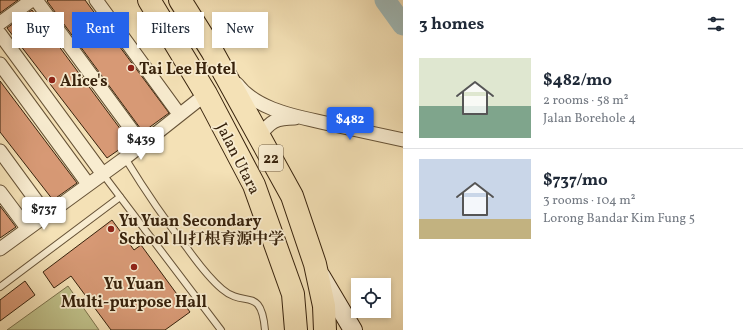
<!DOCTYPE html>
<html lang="en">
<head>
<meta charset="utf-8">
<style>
	body { margin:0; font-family:Vollkorn,"Noto Serif SC",serif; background:#f6f6f7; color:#1f2937; height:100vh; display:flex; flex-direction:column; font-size:15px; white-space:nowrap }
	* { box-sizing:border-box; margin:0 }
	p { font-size:13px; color:#747a83 }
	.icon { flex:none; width:22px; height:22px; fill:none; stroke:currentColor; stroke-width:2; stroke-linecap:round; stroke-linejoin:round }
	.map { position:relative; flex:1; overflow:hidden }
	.side { display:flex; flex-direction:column; background:#fff; width:340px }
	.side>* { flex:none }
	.banner { position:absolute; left:12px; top:12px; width:331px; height:36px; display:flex; gap:8px }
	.buttons { position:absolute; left:351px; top:278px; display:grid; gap:8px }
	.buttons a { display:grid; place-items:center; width:40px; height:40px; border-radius:0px; background:#fff; box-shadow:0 2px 6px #0003; font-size:20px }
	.price { position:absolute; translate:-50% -34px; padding:0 9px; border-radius:4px; background:#fff; color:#222; font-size:13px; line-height:26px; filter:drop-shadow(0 1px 2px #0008) }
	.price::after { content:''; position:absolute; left:50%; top:24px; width:12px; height:9px; margin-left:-6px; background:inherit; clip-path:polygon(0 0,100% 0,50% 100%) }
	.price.on { background:#2563eb; color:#fff }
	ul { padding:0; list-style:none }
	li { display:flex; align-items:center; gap:12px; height:100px; padding:0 16px }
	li+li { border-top:1px solid #e0e1e3 }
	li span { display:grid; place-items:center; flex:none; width:112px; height:80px; border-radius:0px; color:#555 }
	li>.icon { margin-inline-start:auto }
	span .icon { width:48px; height:48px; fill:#fffc; stroke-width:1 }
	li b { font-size:17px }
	h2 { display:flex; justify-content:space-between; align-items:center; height:48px; padding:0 16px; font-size:17px }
	.tag { padding:0 14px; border-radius:0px; background:#fff; box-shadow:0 2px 6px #0003; font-size:14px; line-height:36px }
	.tag.on { background:#2563eb; color:#fff }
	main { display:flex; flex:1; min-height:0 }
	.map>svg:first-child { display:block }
	.green { fill:#c0c28b; stroke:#7c724c }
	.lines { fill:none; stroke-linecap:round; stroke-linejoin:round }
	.river { stroke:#a1bbb9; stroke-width:21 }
	.building { fill:#d79975; stroke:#37220c }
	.lane-casing { stroke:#665236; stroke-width:8 }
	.street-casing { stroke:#665236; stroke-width:15 }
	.secondary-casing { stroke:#37220c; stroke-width:20 }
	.highway-casing { stroke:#37220c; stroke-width:24 }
	.lane { stroke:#f8ecd0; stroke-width:6 }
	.street { stroke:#f8ecd0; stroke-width:13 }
	.secondary { stroke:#f8ecd0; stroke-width:18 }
	.highway { stroke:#f4e1b6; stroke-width:22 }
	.poi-dot { fill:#8f2418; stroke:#f8ecd0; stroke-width:1.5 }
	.labels { text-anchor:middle; stroke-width:3.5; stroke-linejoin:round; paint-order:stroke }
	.shield { fill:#f8ecd0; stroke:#715f47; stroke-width:1 }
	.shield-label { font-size:15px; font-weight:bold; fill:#37220c }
	.poi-label { font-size:16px; font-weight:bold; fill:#37220c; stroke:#f8ecd0; text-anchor:start }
	.street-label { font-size:16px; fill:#37220c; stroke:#f8ecd0 }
</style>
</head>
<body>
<main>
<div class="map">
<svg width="403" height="330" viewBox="0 0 403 330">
	<rect width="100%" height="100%" fill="#f4e1b6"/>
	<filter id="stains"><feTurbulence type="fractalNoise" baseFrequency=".005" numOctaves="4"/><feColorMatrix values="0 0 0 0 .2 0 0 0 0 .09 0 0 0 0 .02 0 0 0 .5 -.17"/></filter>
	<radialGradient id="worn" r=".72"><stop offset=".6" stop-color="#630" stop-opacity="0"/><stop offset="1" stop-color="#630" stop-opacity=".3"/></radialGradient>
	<polygon class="green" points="68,286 99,330 7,330"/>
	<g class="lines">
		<polyline class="river" points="385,0 403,25"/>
	</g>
	<g class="building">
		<polygon points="0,0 18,0 0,13"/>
		<polygon points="48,0 85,0 169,113 143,132 47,1"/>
		<polygon points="32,10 130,142 107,158 7,28"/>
		<polygon points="0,81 77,183 53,200 0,132"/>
		<polygon points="0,206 16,227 0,238"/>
		<polygon points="112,220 134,250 141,245 190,312 165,330 111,330 71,276 54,288 43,272"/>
		<polygon points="25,281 35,295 0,321 0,300"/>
	</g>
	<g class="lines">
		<g class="lane-casing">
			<g id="lane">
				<path d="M125 158C144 189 164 219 187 248 197 262 209 278 222 289 245 309 261 285 265 330"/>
				<polyline points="102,173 221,330"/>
				<polyline points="0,287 120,197"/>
			</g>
		</g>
		<g class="street-casing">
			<g id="street">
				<polyline points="36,0 142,144"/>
				<polyline points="96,0 179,114"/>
				<polyline points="0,23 32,0"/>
				<polyline points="0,34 102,173"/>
				<polyline points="0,64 88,184"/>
				<path d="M237 84C258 112 302 117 334 125 357 130 380 135 403 140"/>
				<path d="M259 137C270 121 276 118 295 118"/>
				<polyline points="0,151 46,214"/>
				<polyline points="0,192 27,228"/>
				<polyline points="0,249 125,158 206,94"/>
			</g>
		</g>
		<g class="secondary-casing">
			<polyline id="secondary" points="321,276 353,330"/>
		</g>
		<g class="highway-casing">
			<g id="highway">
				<polyline points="149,0 206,94 254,185 293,294 296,330"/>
				<polyline points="180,0 212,51 292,196 315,264 324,306 325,330"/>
			</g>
		</g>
		<use href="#lane" class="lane"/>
		<use href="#street" class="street"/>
		<use href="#secondary" class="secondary"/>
		<use href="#highway" class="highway"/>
	</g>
	<g class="poi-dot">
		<circle cx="131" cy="68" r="4"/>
		<circle cx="52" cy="80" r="4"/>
		<circle cx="111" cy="229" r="4"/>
		<circle cx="134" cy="267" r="4"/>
	</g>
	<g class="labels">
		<rect class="shield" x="259" y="145" width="24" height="26" rx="3"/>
		<g class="shield-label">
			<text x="271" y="163">22</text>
		</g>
		<g class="poi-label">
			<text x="139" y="74">Tai Lee Hotel</text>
			<text x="60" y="86">Alice's</text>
			<text x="119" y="226">Yu Yuan Secondary<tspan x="119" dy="18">School 山打根育源中学</tspan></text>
			<text x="134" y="289" text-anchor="middle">Yu Yuan<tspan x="134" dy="18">Multi-purpose Hall</tspan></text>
		</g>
		<g class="street-label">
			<text transform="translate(239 158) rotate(63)" y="6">Jalan Utara</text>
		</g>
	</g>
	<rect width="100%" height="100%" filter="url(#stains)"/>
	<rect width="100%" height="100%" fill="url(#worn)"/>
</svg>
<div class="buttons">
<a><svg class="icon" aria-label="locate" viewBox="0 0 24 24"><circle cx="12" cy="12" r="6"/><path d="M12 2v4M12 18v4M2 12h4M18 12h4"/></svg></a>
</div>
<b class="price on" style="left:350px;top:141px">$482</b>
<b class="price" style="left:141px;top:161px">$439</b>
<b class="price" style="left:44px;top:231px">$737</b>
<div class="banner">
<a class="tag">Buy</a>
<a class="tag on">Rent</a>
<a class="tag">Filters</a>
<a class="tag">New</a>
</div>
</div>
<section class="side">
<h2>3 homes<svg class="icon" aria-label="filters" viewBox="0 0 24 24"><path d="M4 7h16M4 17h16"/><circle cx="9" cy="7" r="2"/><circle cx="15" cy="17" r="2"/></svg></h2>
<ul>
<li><span style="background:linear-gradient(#dfe7d0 60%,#7fa58c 0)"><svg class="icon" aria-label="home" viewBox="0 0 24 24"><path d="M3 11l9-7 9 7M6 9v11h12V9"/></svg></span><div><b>$482/mo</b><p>2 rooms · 58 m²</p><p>Jalan Borehole 4</p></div></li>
<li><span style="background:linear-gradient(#c9d6e8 75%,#c2b280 0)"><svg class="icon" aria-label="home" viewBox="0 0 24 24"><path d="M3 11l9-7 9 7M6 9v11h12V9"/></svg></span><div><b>$737/mo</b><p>3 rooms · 104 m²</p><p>Lorong Bandar Kim Fung 5</p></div></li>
</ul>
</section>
</main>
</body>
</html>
